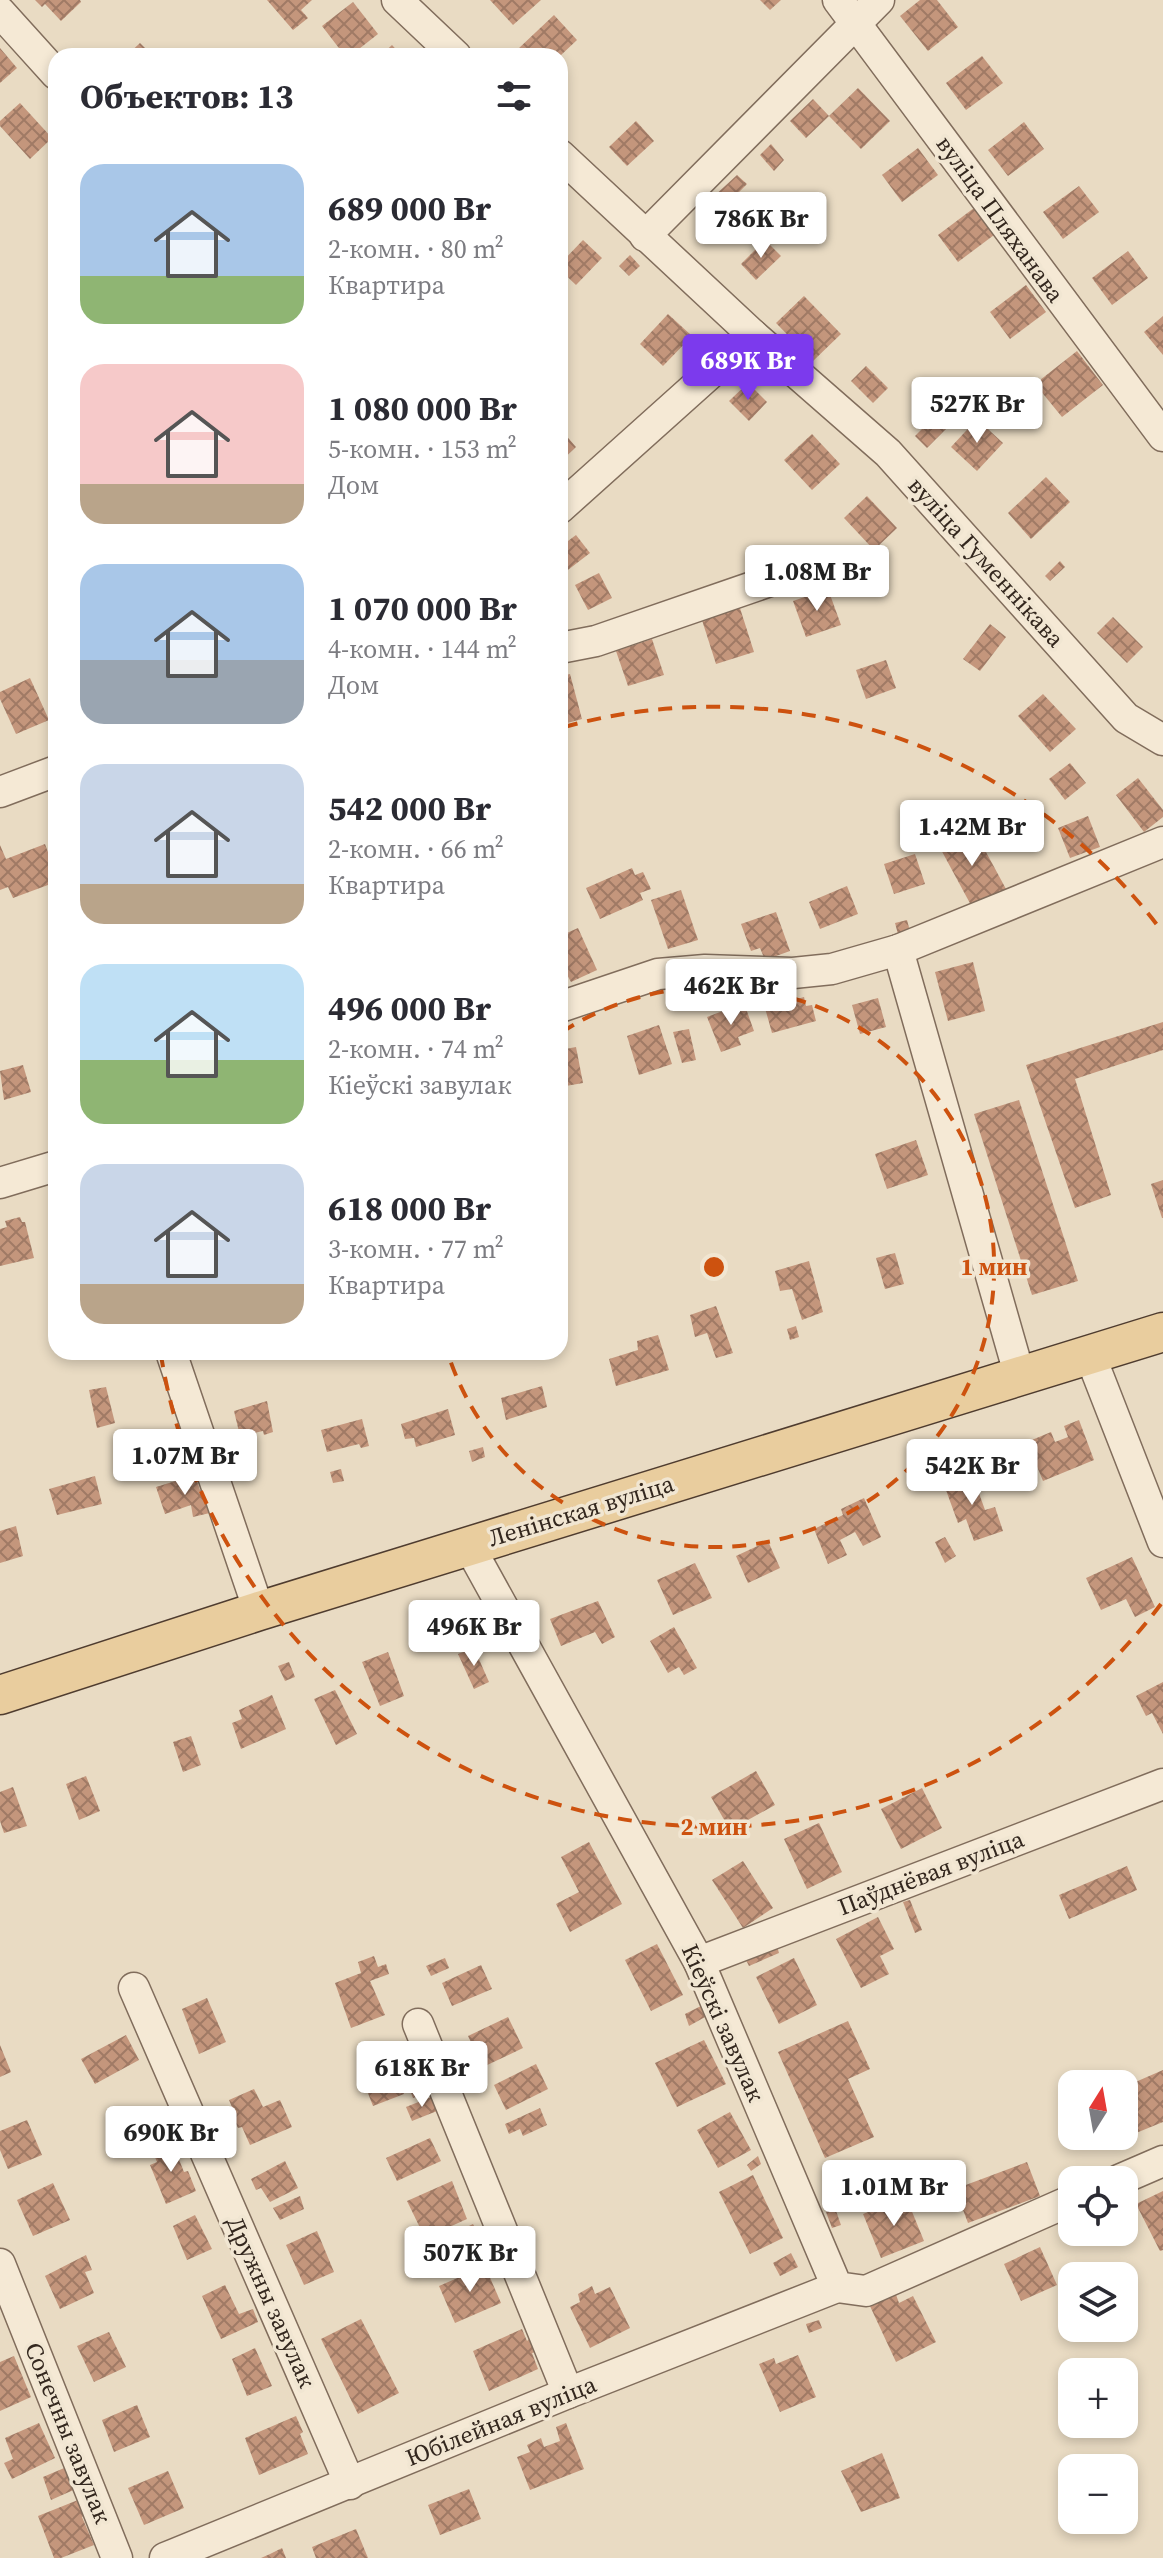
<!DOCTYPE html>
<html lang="ru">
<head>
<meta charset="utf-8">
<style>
	body { margin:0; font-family:"Source Serif 4",serif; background:#f2f2f3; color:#2b2b33; height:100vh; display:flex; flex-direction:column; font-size:30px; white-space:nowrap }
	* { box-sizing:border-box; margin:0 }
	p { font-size:26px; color:#7c7c81 }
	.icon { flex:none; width:44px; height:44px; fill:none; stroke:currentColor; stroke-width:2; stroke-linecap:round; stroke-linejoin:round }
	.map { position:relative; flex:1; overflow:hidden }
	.details { position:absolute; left:48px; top:48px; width:520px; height:1312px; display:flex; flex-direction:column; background:#fff; border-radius:24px; box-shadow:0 4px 12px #0003 }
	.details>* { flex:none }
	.needle { width:52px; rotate:11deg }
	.tools { position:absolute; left:1058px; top:2070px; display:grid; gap:16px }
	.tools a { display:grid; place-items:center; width:80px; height:80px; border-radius:16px; background:#fff; box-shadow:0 4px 12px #0003; font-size:40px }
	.price { position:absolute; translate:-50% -68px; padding:0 18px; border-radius:8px; background:#fff; color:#222; font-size:26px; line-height:52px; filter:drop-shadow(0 2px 4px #0008) }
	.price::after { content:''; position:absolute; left:50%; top:48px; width:24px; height:18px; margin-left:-12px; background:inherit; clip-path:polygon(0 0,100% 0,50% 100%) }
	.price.selected { background:#7c3aed; color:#fff }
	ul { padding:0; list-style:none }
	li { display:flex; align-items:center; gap:24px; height:200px; padding:0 32px }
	li span { display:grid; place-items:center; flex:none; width:224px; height:160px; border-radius:24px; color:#555 }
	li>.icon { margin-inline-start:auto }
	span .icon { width:96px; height:96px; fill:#fffc; stroke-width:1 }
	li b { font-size:34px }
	h2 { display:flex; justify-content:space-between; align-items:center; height:96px; padding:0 32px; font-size:34px }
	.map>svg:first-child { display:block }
	.building { fill:url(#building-cross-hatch) }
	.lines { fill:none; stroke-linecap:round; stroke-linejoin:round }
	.minor-casing { stroke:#816d5c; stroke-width:33 }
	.major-casing { stroke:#4f3c2f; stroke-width:41 }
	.minor { stroke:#f5e9d5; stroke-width:30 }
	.major { stroke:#e9cd9e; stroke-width:38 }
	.ring { fill:none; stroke:#cd520f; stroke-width:4; stroke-dasharray:14 10 }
	.labels { text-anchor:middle; stroke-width:7; stroke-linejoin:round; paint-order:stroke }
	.street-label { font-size:24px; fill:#33271e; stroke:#f1e6d2 }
	.centre { fill:#cd520f; stroke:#f1e6d2; stroke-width:4 }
	.ring-label { font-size:24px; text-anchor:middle; font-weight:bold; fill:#cd520f; stroke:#f1e6d2; stroke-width:7; stroke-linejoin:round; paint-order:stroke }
</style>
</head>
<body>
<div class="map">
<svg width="1163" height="2558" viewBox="0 0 1163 2558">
	<defs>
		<pattern id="building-cross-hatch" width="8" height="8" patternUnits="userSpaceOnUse" patternTransform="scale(2)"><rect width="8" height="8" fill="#c4967c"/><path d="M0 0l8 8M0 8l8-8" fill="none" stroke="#a07a65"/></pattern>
	</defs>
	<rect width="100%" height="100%" fill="#e9dbc3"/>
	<g class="building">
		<polygon points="35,0 80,0 81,2 61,21 45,4 42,7"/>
		<polygon points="267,0 312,0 301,10 308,18 293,30"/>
		<polygon points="490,0 541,0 513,25"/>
		<polygon points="760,0 781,0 770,10"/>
		<polygon points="920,0 937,0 958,27 928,51 900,16"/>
		<polygon points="353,2 378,34 350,56 345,56 322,26"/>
		<polygon points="554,15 577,40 560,56 555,50 549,56 524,56 518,49"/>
		<polygon points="140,43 153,56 126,56"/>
		<polygon points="392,45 402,56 380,56"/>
		<polygon points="0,48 17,68 0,83"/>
		<polygon points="982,56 1003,83 966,110 946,83"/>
		<polygon points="858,88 890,121 861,149 829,116"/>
		<polygon points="813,99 829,116 806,138 790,121"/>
		<polygon points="20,103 52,138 30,159 0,126 0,121"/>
		<polygon points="636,121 654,141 627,166 609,147"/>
		<polygon points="1024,122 1044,149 1008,176 988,150"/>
		<polygon points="771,144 784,160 774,171 760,155"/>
		<polygon points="918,148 938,175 902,202 882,175"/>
		<polygon points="737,175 747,184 733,198 749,215 724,238 699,210"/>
		<polygon points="1079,186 1099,212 1063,239 1043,212"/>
		<polygon points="974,208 994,235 958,262 938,235"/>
		<polygon points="583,240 602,258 576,285 560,270 560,264"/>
		<polygon points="765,240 781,256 756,280 741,264"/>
		<polygon points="1128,251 1148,278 1112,305 1092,278"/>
		<polygon points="630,255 640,266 629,276 619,266"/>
		<polygon points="1026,285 1046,312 1010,339 990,312"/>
		<polygon points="804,296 841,334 813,361 776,323"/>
		<polygon points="668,314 692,336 663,366 640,344"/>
		<polygon points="1163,316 1163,355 1144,332"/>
		<polygon points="1077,351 1103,385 1062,417 1035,384"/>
		<polygon points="866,366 888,388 873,403 851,381"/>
		<polygon points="748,383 767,402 749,421 729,401"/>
		<polygon points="934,417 946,429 927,448 915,436"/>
		<polygon points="977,419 1003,443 977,471 951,447"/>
		<polygon points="563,432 576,447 560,462 560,435"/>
		<polygon points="812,434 840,464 812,490 784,460"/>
		<polygon points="1046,477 1070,502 1031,539 1008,513"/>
		<polygon points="867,496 897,528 874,550 844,518"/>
		<polygon points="576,535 590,553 560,576 560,547"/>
		<polygon points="1060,561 1065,567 1050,581 1045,576"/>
		<polygon points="599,573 612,598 588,610 575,585"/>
		<polygon points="828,589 841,625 806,637 793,601"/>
		<polygon points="739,605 754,652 716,664 701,617"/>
		<polygon points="1113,617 1143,647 1127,663 1097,633"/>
		<polygon points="990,624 1006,637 980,671 963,659"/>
		<polygon points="652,639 664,675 628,686 616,651"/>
		<polygon points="886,660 896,688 866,699 856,670"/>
		<polygon points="570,674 582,719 560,725 560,676"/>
		<polygon points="30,678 49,720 16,734 0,699 0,692"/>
		<polygon points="1043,694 1076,729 1050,752 1018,716"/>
		<polygon points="1070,763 1086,783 1065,800 1049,779"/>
		<polygon points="1138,778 1163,810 1163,817 1144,832 1116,795"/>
		<polygon points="1088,816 1100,847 1070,858 1058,828"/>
		<polygon points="973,828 1006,889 972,907 939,846"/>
		<polygon points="45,844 56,874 56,882 13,898 8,887 0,890 0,845 6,859"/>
		<polygon points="915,854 925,884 894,894 884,864"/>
		<polygon points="632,868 635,875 643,872 651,889 640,893 643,900 600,919 586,888"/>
		<polygon points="847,886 858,914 820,929 809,902"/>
		<polygon points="681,890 698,940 668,949 651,900"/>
		<polygon points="776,912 790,951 765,960 760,948 751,951 741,924"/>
		<polygon points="907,920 911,935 899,938 895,923"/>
		<polygon points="578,928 597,970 571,982 560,962 560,936"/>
		<polygon points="973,962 985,1011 948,1021 935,972"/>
		<polygon points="804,997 806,1006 812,1005 816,1021 772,1033 765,1008"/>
		<polygon points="878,998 886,1027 860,1034 852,1005"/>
		<polygon points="744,1003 754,1031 738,1037 741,1045 721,1052 707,1017"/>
		<polygon points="1163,1022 1163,1050 1075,1079 1111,1195 1075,1208 1026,1065"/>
		<polygon points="659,1025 672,1064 639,1075 627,1036"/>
		<polygon points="689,1029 696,1060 682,1063 673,1032"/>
		<polygon points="576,1047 583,1083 560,1087 560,1050"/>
		<polygon points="23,1065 31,1092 4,1100 0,1071"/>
		<polygon points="1019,1100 1078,1281 1032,1295 974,1114"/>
		<polygon points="916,1140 928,1175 887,1189 875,1154"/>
		<polygon points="1163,1180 1163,1218 1162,1218 1151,1184"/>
		<polygon points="20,1217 22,1222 25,1222 34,1258 0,1266 0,1229 7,1227 5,1221"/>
		<polygon points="895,1253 904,1284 885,1289 876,1258"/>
		<polygon points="809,1261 823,1312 802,1320 792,1289 780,1291 775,1271"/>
		<polygon points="716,1306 733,1353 716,1358 707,1333 695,1337 690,1315"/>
		<polygon points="796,1326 799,1337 790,1340 787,1329"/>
		<polygon points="658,1335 669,1370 616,1386 609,1359 638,1350 637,1341"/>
		<polygon points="542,1386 547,1407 506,1420 501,1398"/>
		<polygon points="106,1387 115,1423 97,1428 89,1390"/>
		<polygon points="267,1401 273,1432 264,1435 263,1431 240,1436 234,1411"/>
		<polygon points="448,1409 455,1435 416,1447 414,1438 405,1439 401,1424"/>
		<polygon points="362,1419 369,1446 361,1448 359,1444 327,1452 321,1430"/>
		<polygon points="1079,1420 1094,1460 1043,1481 1027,1442 1051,1432 1055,1442 1068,1437 1064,1426"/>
		<polygon points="483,1447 485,1457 472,1462 469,1451"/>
		<polygon points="341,1469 344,1481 333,1483 330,1472"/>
		<polygon points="971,1471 985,1510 995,1507 1003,1531 974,1541 966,1519 958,1523 943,1482"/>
		<polygon points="195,1475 200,1490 207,1488 214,1512 193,1517 191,1505 165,1514 156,1487"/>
		<polygon points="95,1476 102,1504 57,1515 49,1489"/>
		<polygon points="864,1498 881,1537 863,1546 855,1532 840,1540 847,1555 828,1564 814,1529 843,1515 841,1509"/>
		<polygon points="16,1526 23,1556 0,1563 0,1531"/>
		<polygon points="945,1537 956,1556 945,1563 935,1542"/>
		<polygon points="768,1541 780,1568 748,1583 736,1556"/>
		<polygon points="1132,1557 1155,1607 1135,1617 1126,1599 1101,1610 1086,1578"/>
		<polygon points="695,1563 712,1598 673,1615 657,1580"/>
		<polygon points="598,1601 615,1637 602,1644 595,1632 561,1646 550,1619"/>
		<polygon points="674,1627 697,1668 684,1675 679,1667 668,1673 650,1641"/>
		<polygon points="474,1648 489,1682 474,1689 458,1654"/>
		<polygon points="388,1652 404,1696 380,1706 362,1662"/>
		<polygon points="289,1662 295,1677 285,1681 278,1666"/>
		<polygon points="1163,1682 1163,1734 1152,1713 1146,1716 1136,1696"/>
		<polygon points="335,1690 357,1734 336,1745 314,1699"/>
		<polygon points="272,1695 286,1729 241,1749 232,1723 242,1719 239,1710"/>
		<polygon points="191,1736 201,1765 183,1772 173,1742"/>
		<polygon points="756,1771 775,1805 730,1830 711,1797"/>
		<polygon points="86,1776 100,1811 79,1820 66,1784"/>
		<polygon points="13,1787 27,1826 4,1833 0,1821 0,1792"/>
		<polygon points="922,1788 942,1828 901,1849 881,1809"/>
		<polygon points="819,1823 842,1872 807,1889 784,1839"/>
		<polygon points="589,1842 622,1904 570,1932 556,1904 579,1892 561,1857"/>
		<polygon points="743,1861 773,1908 743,1928 712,1880"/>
		<polygon points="1127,1866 1137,1890 1069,1919 1059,1895"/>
		<polygon points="910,1900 922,1930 915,1933 903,1902"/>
		<polygon points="878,1917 894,1949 880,1956 889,1974 861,1988 836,1939"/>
		<polygon points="657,1944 683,1995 651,2011 625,1960"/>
		<polygon points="777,1946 779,1953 749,1966 746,1960"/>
		<polygon points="374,1956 378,1967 386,1964 389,1974 370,1981 385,2015 351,2028 335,1983 361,1973 358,1962"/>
		<polygon points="445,1958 449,1968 431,1976 426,1966"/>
		<polygon points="794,1958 817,2005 779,2024 756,1977"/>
		<polygon points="481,1965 492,1989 452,2006 442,1983"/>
		<polygon points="207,1998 226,2042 199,2054 182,2009"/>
		<polygon points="701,2006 705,2017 689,2026 685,2014"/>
		<polygon points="508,2017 523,2048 483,2067 468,2036"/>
		<polygon points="848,2021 870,2069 848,2079 874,2137 825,2158 778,2052"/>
		<polygon points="126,2035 139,2060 95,2084 81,2059"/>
		<polygon points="704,2040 726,2084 677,2107 655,2063"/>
		<polygon points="0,2045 11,2072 0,2077"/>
		<polygon points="391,2059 404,2094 373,2106 358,2068"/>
		<polygon points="536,2064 548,2089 506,2110 494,2085"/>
		<polygon points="1163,2070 1163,2122 1109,2144 1106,2136 1124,2136 1124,2087"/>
		<polygon points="424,2083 427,2093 413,2098 409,2088"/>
		<polygon points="254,2089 263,2107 280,2100 292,2127 250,2145 242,2127 238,2128 233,2118 236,2117 229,2100"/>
		<polygon points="431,2097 437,2111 412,2121 406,2107"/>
		<polygon points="540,2108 547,2125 523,2136 520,2129 509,2134 505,2124"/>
		<polygon points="730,2112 751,2150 718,2168 697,2130"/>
		<polygon points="27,2120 42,2155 8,2169 0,2150 0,2131"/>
		<polygon points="430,2138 441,2161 397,2181 386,2158"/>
		<polygon points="172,2142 184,2172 188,2171 196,2191 166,2204 150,2165 157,2162 152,2150"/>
		<polygon points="758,2156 761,2164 751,2171 747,2165"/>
		<polygon points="285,2161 298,2188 270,2202 261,2188 256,2190 251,2179"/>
		<polygon points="1027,2162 1040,2196 968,2223 955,2189"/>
		<polygon points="753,2175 783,2238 750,2254 719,2192"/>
		<polygon points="452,2181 467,2219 425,2238 407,2201"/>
		<polygon points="53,2183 70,2220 33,2236 17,2200"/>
		<polygon points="1163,2191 1163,2250 1160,2251 1136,2204"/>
		<polygon points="300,2196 304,2209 280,2220 273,2208"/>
		<polygon points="906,2197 924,2241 881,2258 863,2214"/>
		<polygon points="835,2208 841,2225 832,2228 826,2212"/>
		<polygon points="195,2215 212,2249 187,2260 173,2226"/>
		<polygon points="473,2224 480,2237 454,2249 448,2236"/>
		<polygon points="317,2231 334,2272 304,2285 286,2245"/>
		<polygon points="1040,2247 1057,2285 1021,2301 1004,2264"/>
		<polygon points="791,2253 798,2267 780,2276 773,2263"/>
		<polygon points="86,2255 92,2270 85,2272 94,2293 60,2309 45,2276"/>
		<polygon points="485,2266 501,2303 455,2323 439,2286"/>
		<polygon points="225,2285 239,2314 253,2309 258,2322 221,2339 202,2296"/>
		<polygon points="592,2286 595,2294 610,2287 630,2328 590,2348 570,2307 580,2302 578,2294"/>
		<polygon points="895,2292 899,2303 913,2296 936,2342 896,2362 869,2304"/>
		<polygon points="361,2319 399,2393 358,2414 321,2339"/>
		<polygon points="819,2320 822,2328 809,2333 806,2324"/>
		<polygon points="522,2329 527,2341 530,2338 536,2352 532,2353 538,2369 489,2391 473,2351"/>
		<polygon points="109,2332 126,2367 94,2382 77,2346"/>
		<polygon points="255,2348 272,2386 247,2396 232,2359"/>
		<polygon points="798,2355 816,2397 780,2412 759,2364 774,2358 776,2364"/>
		<polygon points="14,2356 31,2397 0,2411 0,2362"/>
		<polygon points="137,2405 150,2437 114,2452 102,2420"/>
		<polygon points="296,2416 303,2432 300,2434 308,2454 259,2475 245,2438"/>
		<polygon points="39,2423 55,2458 12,2479 4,2463 13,2459 5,2438"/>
		<polygon points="566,2423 584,2469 530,2490 517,2457 530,2452 527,2445 541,2438 544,2447 560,2441 556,2427"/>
		<polygon points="882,2453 900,2498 861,2512 841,2471"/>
		<polygon points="69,2466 78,2488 51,2500 43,2477"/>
		<polygon points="168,2471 184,2508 144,2525 128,2488"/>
		<polygon points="469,2489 481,2519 440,2535 428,2505"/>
		<polygon points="78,2500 84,2516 82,2517 94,2545 61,2558 54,2558 38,2516"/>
		<polygon points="356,2529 368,2558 316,2558 312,2547"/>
		<polygon points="282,2548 286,2558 261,2558 270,2554"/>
	</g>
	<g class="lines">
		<g class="minor-casing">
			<g id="minor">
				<polyline points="397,0 456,56"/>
				<polyline points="838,0 1163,436"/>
				<polyline points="0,12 56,74"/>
				<polyline points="560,155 753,335 888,453 1126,718 1163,740"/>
				<polyline points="645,236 879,0"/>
				<polyline points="560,508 753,335"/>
				<polyline points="560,648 596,641 793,573"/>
				<polyline points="0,792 56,771"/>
				<polyline points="898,950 1020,1377"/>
				<polyline points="560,1007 658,974 705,970 793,973 832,969 898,950 1163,842"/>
				<polyline points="0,1183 56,1166"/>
				<polyline points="171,1352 259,1611"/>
				<polyline points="1090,1355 1163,1542"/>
				<polyline points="469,1546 699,1962 837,2287 866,2291 1072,2200"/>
				<polyline points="699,1962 1163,1784"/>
				<polyline points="134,1988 350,2484"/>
				<polyline points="418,2024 568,2393"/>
				<polyline points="1119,2180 1163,2161"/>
				<polyline points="0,2264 117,2558"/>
				<polyline points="165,2558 568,2393 837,2287"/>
			</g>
		</g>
		<g class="major-casing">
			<polyline id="major" points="0,1695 259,1611 1163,1332"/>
		</g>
		<use href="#minor" class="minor"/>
		<use href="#major" class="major"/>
	</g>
	<g class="ring">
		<path d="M562 1032A280 280 0 1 1 448 1354"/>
		<path d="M1161 1604A560 560 0 0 1 161 1355M564 727A560 560 0 0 1 1161 930"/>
	</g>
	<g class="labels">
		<g class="street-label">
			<text transform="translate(1000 219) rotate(54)" y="8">вуліца Пляханава</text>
			<text transform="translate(986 562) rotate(48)" y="8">вуліца Гуменнікава</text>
			<text transform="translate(581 1511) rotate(-17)" y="8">Ленінская вуліца</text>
			<text transform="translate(931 1873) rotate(-21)" y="8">Паўднёвая вуліца</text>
			<text transform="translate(723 2023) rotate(66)" y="8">Кіеўскі завулак</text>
			<text transform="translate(271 2302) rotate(66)" y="8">Дружны завулак</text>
			<text transform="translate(501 2421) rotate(-22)" y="8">Юбілейная вуліца</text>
			<text transform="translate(68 2433) rotate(68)" y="8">Сонечны завулак</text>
		</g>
	</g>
	<circle cx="714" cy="1267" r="12" class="centre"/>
	<g class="ring-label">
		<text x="994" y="1275">1 мин</text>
		<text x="714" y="1835">2 мин</text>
	</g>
</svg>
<div class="tools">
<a><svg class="needle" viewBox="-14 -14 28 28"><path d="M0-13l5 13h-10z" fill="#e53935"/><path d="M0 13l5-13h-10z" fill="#7c7c81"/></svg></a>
<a><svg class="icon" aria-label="locate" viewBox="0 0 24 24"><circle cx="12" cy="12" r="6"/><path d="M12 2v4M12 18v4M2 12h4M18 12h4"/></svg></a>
<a><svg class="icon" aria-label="layers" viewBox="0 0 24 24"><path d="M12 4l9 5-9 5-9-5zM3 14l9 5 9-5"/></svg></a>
<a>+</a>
<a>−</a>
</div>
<b class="price" style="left:761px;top:260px">786K Br</b>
<b class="price selected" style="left:748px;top:402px">689K Br</b>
<b class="price" style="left:977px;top:445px">527K Br</b>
<b class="price" style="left:817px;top:613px">1.08M Br</b>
<b class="price" style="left:972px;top:868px">1.42M Br</b>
<b class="price" style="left:731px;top:1027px">462K Br</b>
<b class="price" style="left:185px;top:1497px">1.07M Br</b>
<b class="price" style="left:972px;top:1507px">542K Br</b>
<b class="price" style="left:474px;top:1668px">496K Br</b>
<b class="price" style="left:422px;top:2109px">618K Br</b>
<b class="price" style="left:171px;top:2174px">690K Br</b>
<b class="price" style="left:894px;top:2228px">1.01M Br</b>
<b class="price" style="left:470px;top:2294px">507K Br</b>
<section class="details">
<h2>Объектов: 13<svg class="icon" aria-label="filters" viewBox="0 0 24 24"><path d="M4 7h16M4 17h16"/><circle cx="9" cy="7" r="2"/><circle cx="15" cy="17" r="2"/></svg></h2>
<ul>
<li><span style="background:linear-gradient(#a9c7e8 70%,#8fb573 0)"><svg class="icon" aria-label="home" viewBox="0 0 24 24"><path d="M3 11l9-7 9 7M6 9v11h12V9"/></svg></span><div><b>689 000 Br</b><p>2-комн. · 80 m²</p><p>Квартира</p></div></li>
<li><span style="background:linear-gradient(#f6c9c9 75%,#b9a48a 0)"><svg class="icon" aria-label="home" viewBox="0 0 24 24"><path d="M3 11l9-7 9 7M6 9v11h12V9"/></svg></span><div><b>1 080 000 Br</b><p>5-комн. · 153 m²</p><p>Дом</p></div></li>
<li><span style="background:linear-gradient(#a9c7e8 60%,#9aa5b1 0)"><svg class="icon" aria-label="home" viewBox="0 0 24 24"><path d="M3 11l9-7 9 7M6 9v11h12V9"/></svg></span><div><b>1 070 000 Br</b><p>4-комн. · 144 m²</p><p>Дом</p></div></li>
<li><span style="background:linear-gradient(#c9d6e8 75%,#b9a48a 0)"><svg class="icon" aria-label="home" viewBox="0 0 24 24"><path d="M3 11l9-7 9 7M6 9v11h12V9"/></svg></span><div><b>542 000 Br</b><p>2-комн. · 66 m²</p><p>Квартира</p></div></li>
<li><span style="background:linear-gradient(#bfe0f5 60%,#8fb573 0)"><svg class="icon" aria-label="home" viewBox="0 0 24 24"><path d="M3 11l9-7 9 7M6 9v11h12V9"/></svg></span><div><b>496 000 Br</b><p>2-комн. · 74 m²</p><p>Кіеўскі завулак</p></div></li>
<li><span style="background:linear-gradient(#c9d6e8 75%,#b9a48a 0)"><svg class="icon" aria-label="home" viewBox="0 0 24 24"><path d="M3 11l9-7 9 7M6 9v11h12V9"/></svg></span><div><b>618 000 Br</b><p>3-комн. · 77 m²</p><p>Квартира</p></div></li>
</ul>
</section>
</div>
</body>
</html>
